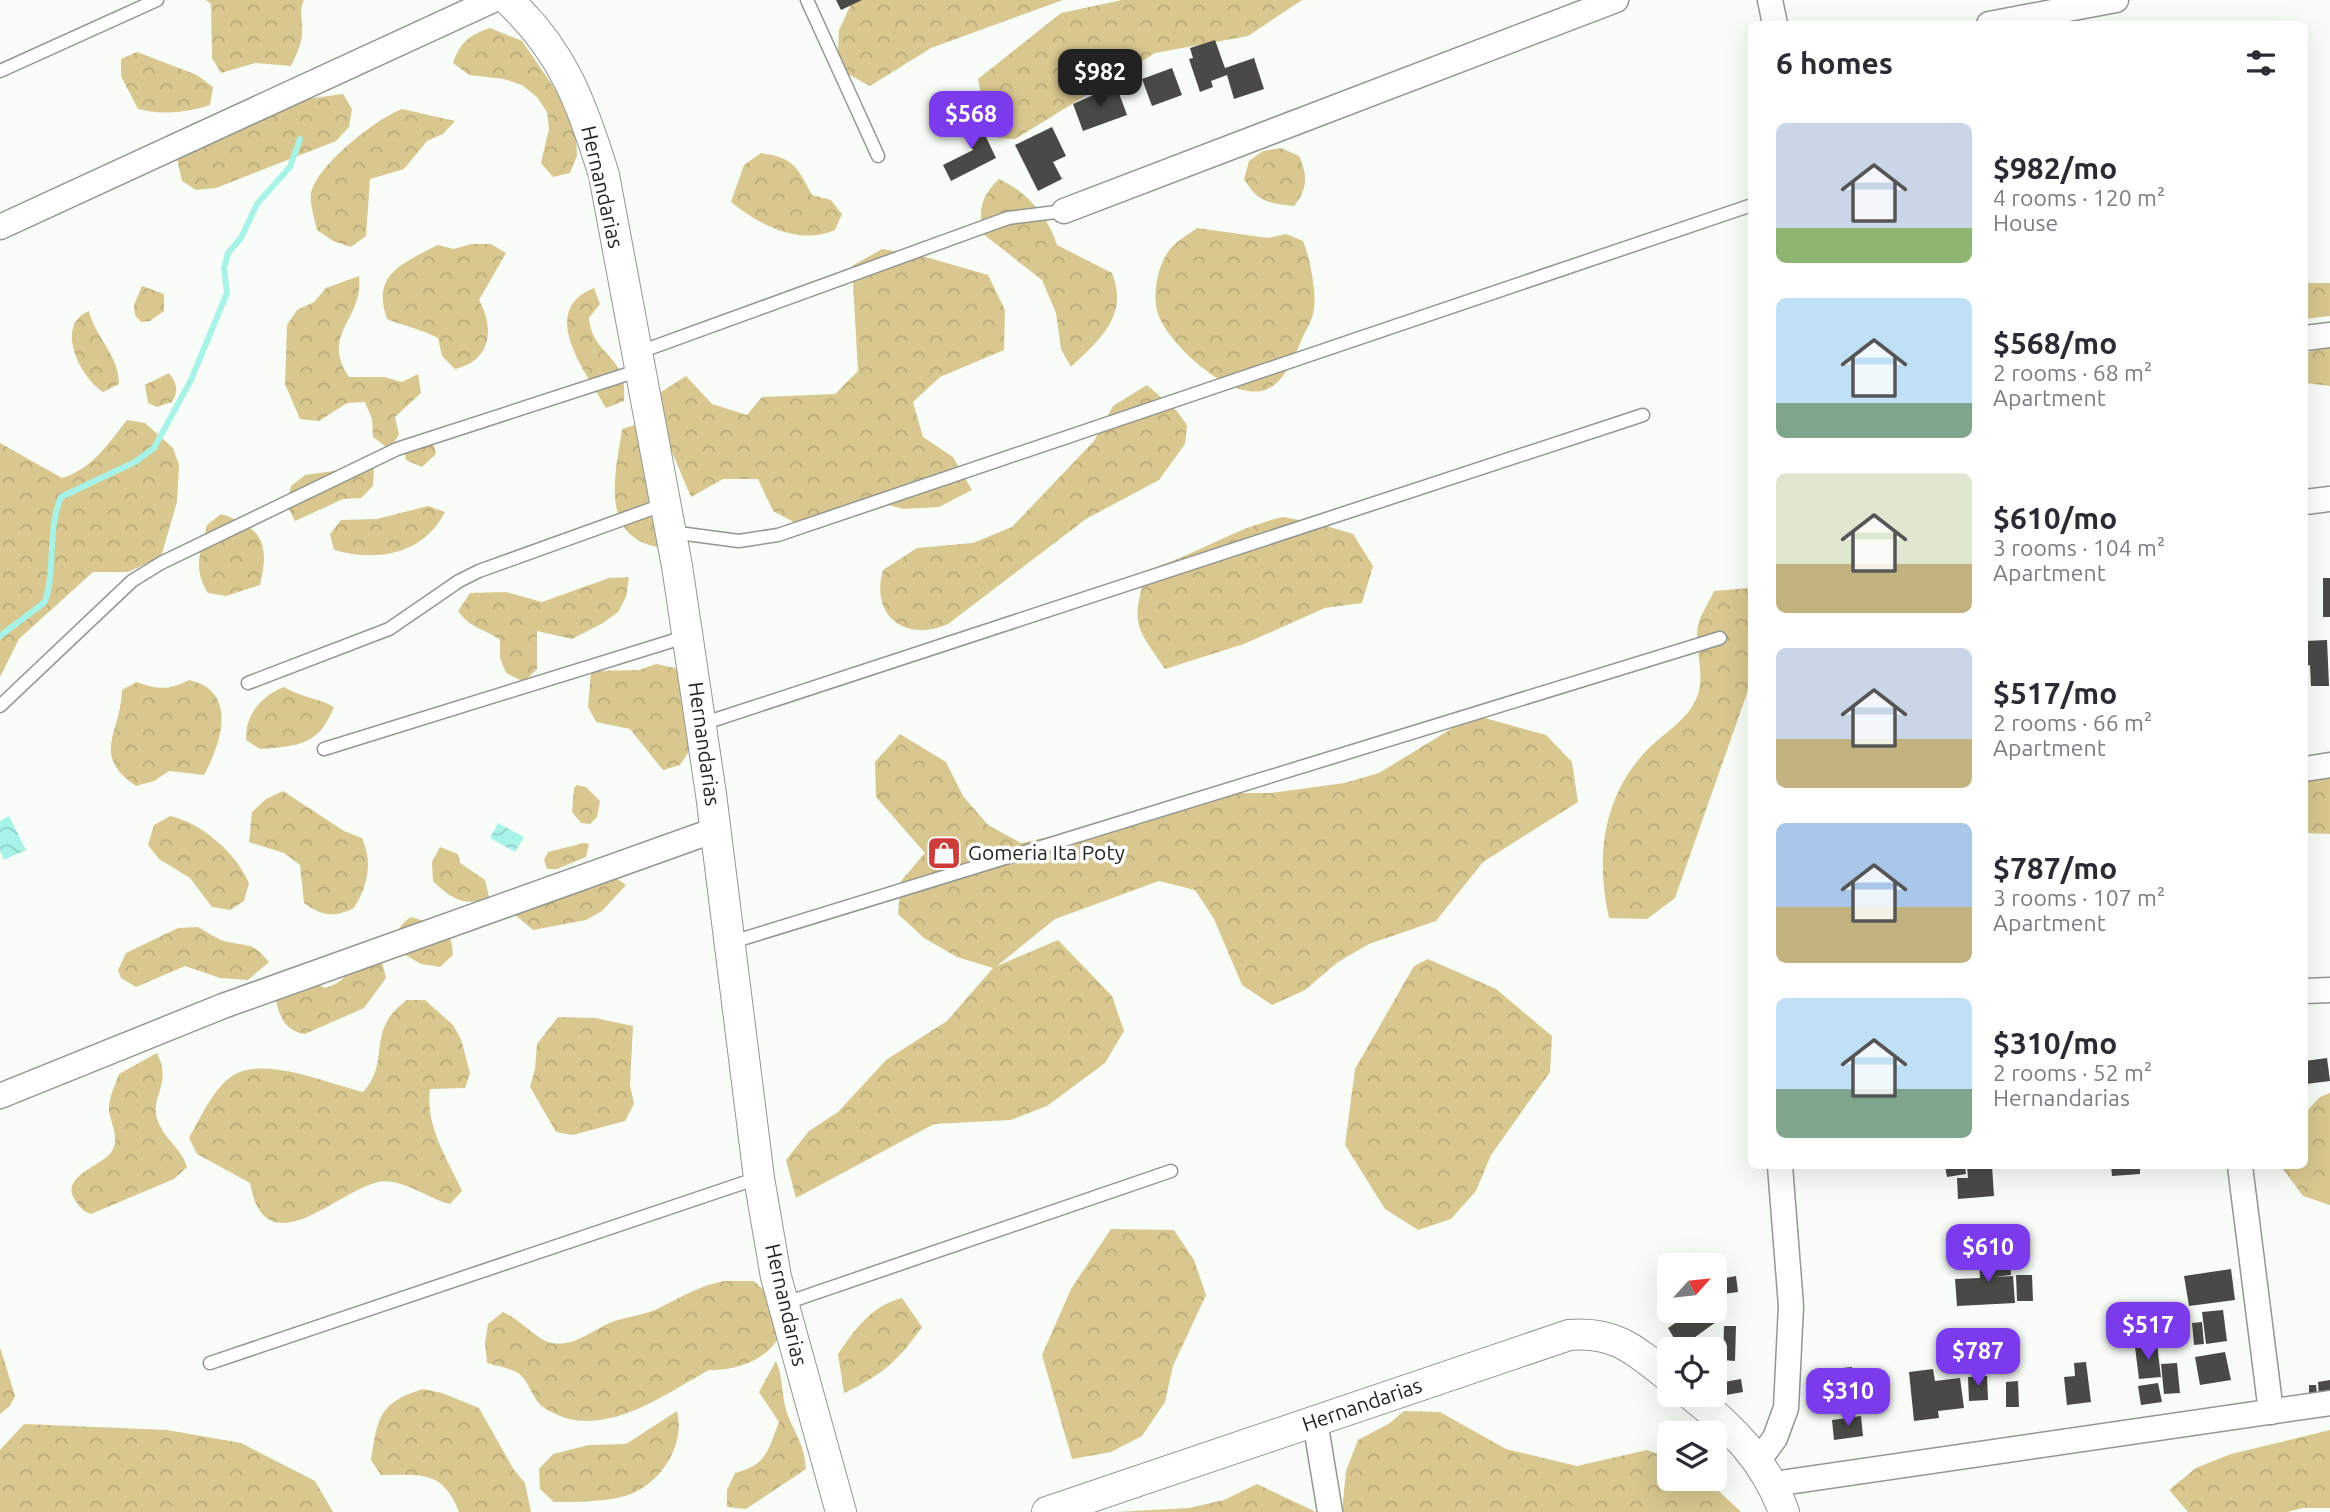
<!DOCTYPE html>
<html lang="en">
<head>
<meta charset="utf-8">
<style>
	body { margin:0; font-family:Ubuntu,sans-serif; background:#f7f7f7; color:#2b2b33; height:100vh; display:flex; flex-direction:column; font-size:26px; white-space:nowrap }
	* { box-sizing:border-box; margin:0 }
	p { font-size:23px; color:#7c7c81 }
	.icon { flex:none; width:38px; height:38px; fill:none; stroke:currentColor; stroke-width:2; stroke-linecap:round; stroke-linejoin:round }
	.map { position:relative; flex:1; overflow:hidden }
	.drawer { position:absolute; left:1748px; top:21px; width:560px; height:1148px; display:flex; flex-direction:column; background:#fff; border-radius:10px; box-shadow:0 7px 28px #0002 }
	.drawer>* { flex:none }
	.needle { width:46px; rotate:63deg }
	.controls { position:absolute; left:1657px; top:1253px; display:grid; gap:14px }
	.controls a { display:grid; place-items:center; width:70px; height:70px; border-radius:10px; background:#fff; box-shadow:0 7px 28px #0002; font-size:35px }
	.price { position:absolute; translate:-50% -60px; padding:0 16px; border-radius:14px; background:#7c3aed; color:#fff; font-size:23px; line-height:46px; filter:drop-shadow(0 2px 4px #0008) }
	.price::after { content:''; position:absolute; left:50%; top:42px; width:21px; height:16px; margin-left:-10px; background:inherit; clip-path:polygon(0 0,100% 0,50% 100%) }
	.price.active { background:#222; color:#fff }
	ul { padding:0; list-style:none }
	li { display:flex; align-items:center; gap:21px; height:175px; padding:0 28px }
	li span { display:grid; place-items:center; flex:none; width:196px; height:140px; border-radius:10px; color:#555 }
	li>.icon { margin-inline-start:auto }
	span .icon { width:84px; height:84px; fill:#fffc; stroke-width:1 }
	li b { font-size:30px }
	h2 { display:flex; justify-content:space-between; align-items:center; height:84px; padding:0 28px; font-size:30px }
	.map>svg:first-child { display:block }
	.forest { fill:url(#forest-crowns) }
	.water { fill:url(#water-waves) }
	.lines { fill:none; stroke-linecap:round; stroke-linejoin:round }
	.stream { stroke:#a8f3e8; stroke-width:6 }
	.building { fill:#494a45 }
	.service-casing { stroke:#939792; stroke-width:15 }
	.minor-casing { stroke:#939792; stroke-width:27 }
	.tertiary-casing { stroke:#939792; stroke-width:32 }
	.service { stroke:#fff; stroke-width:12 }
	.minor { stroke:#fff; stroke-width:24 }
	.tertiary { stroke:#fff; stroke-width:30 }
	.labels { text-anchor:middle; stroke-width:7; stroke-linejoin:round; paint-order:stroke }
	.street-label { font-size:21px; fill:#242523; stroke:#fff }
	.poi-label { font-size:21px; fill:#242523; stroke:#fff; text-anchor:start }
</style>
</head>
<body>
<div class="map">
<svg width="2330" height="1512" viewBox="0 0 2330 1512">
	<defs>
		<pattern id="forest-crowns" width="20" height="18" patternUnits="userSpaceOnUse" patternTransform="scale(1.75)"><rect width="20" height="18" fill="#d8c78f"/><path d="M2 6a3 3 0 1 1 6 0M12 15a3 3 0 1 1 6 0" fill="none" stroke="#b9ab7b"/></pattern>
		<pattern id="water-waves" width="16" height="10" patternUnits="userSpaceOnUse" patternTransform="scale(1.75)"><rect width="16" height="10" fill="#a8f3e8"/><path d="M0 5q4-4 8 0t8 0" fill="none" stroke="#90d0c7"/></pattern>
	</defs>
	<rect width="100%" height="100%" fill="#f8fdf7"/>
	<g class="forest">
		<path d="M206 0H304C299 11 302 16 302 28 303 42 297 54 291 66L255 63 221 73 212 58 211 4Z"/>
		<polygon points="853,0 1063,0 931,48 870,86 837,68 839,30"/>
		<polygon points="1122,0 1302,0 1248,36 1155,53 1015,139 997,138 987,122 978,79 1061,13"/>
		<path d="M490 28 522 41 575 118 577 156 570 173 553 177 541 163 549 129 547 112 537 97 522 85 504 79 469 75 453 63C460 42 470 35 490 28Z"/>
		<path d="M137 52 197 75 213 87 210 105C186 113 162 115 138 109L121 76V59Z"/>
		<polygon points="343,94 352,109 349,127 336,141 216,188 196,190 182,181 175,150 306,99"/>
		<path d="M402 109 455 121 443 134 427 141 404 169 370 179 366 236 351 247 333 241 317 230C315 220 309 202 311 193 318 164 376 119 402 109Z"/>
		<path d="M1281 148 1299 156C1308 176 1308 188 1294 206 1269 203 1258 203 1244 179L1249 161 1263 151Z"/>
		<path d="M761 153C795 158 797 167 812 195L831 200 842 214 835 230C800 246 759 225 731 202L744 165Z"/>
		<path d="M999 179C1027 192 1048 216 1057 245L1112 273C1129 316 1100 339 1071 367L1061 349 1056 313 1042 280 982 233C979 209 981 196 999 179Z"/>
		<path d="M1197 228 1268 238 1286 234 1303 241C1310 258 1318 296 1313 314 1311 323 1305 331 1302 339 1294 357 1285 383 1265 390 1231 402 1168 344 1158 314 1152 296 1157 268 1168 252 1173 243 1188 235 1197 228Z"/>
		<path d="M471 244H491L506 253 479 300C495 329 491 361 455 369L442 356 438 338C421 329 404 326 387 319 371 273 403 264 437 245L454 249Z"/>
		<polygon points="882,249 919,255 988,275 1005,310 1004,350 940,377 913,402 923,437 953,457 972,490 939,507 903,509 869,499 835,509 805,528 773,511 758,479 723,479 691,497 663,431 655,396 686,376 712,404 747,415 762,397 835,394 858,371 852,266"/>
		<path d="M359 276C364 320 320 333 349 377H384L402 382 418 374 421 393 395 417 399 435 389 449 373 437 372 419 365 402 347 403 319 421 300 419 285 384 287 325 297 310 314 302 326 288Z"/>
		<polygon points="2305,283 2330,283 2330,316 2305,319"/>
		<polygon points="142,286 164,294 164,311 150,321 141,322 135,315 134,305"/>
		<path d="M594 288 600 304 589 318C593 358 629 354 624 401L606 408C587 373 536 311 594 288Z"/>
		<path d="M89 311C95 337 119 355 119 384L103 392C80 377 54 325 89 311Z"/>
		<polygon points="2330,346 2330,386 2305,383 2305,353"/>
		<path d="M169 373C177 383 179 391 172 402L157 407 148 403 145 385Z"/>
		<path d="M1147 385 1176 410 1187 425 1185 444 1159 480 1086 519 948 624C905 643 870 616 883 570L917 548 973 543 1012 527 1094 441 1113 406Z"/>
		<path d="M127 420 145 423 173 448 179 465 177 502 161 557 128 572H93L19 639 0 677V443L62 478C92 469 108 444 127 420Z"/>
		<path d="M638 424 662 527 658 547C598 536 616 472 622 429Z"/>
		<polygon points="419,436 434,446 436,454 422,467 406,460 403,442"/>
		<polygon points="358,461 374,469 373,486 361,498 343,499 295,521 287,505 291,486 305,475 341,470"/>
		<path d="M428 506 445 512C423 555 377 562 334 550L330 534 341 520 377 519Z"/>
		<path d="M221 514C262 527 270 543 260 585L226 596 208 593C192 568 201 552 207 525Z"/>
		<path d="M1283 517 1320 524 1353 534 1373 566 1362 603 1325 608 1244 644 1165 669C1134 624 1131 624 1147 570 1194 556 1234 528 1283 517Z"/>
		<path d="M629 577 626 597 618 612 603 623 572 639 537 631V669L524 682 506 673 500 658V640C482 627 472 630 458 611L470 593 506 592 542 602 609 578Z"/>
		<path d="M1750 588 1751 682 1675 898 1647 919 1609 918C1595 857 1603 795 1648 749 1666 731 1689 720 1698 694 1705 673 1694 646 1698 625 1701 613 1710 601 1714 591Z"/>
		<polygon points="656,664 675,668 688,680 690,750 680,765 663,770 630,729 596,722 588,707 591,671 639,670"/>
		<path d="M189 680C238 691 222 742 204 775L169 771 154 781 136 786C90 755 121 733 122 690L137 682C158 690 170 690 189 680Z"/>
		<path d="M284 687C301 698 317 697 334 707 319 745 299 746 260 749L246 740C245 715 261 696 284 687Z"/>
		<polygon points="1474,715 1546,735 1572,762 1578,802 1483,862 1436,921 1369,944 1338,962 1305,990 1272,1005 1242,985 1214,919 1195,890 1159,881 1055,919 997,966 1058,940 1112,996 1124,1031 1105,1063 1047,1106 1011,1120 934,1124 796,1198 786,1160 809,1131 838,1112 886,1060 947,1021 993,968 957,957 924,938 898,914 901,881 925,853 876,797 875,762 900,734 946,762 963,796 988,825 1021,843 1128,820 1193,793 1271,793 1344,783 1379,773"/>
		<polygon points="2330,761 2330,834 2305,833 2305,771"/>
		<polygon points="577,785 586,787 600,801 597,817 590,824 581,823 572,812 574,788"/>
		<path d="M283 791 344 831 362 838C373 863 368 885 354 908 334 918 322 916 304 903L300 865 284 853 249 842 252 812 266 799Z"/>
		<path d="M170 816C202 823 236 853 249 883L244 901 230 910 212 907 190 878 159 859 148 845 154 825Z"/>
		<polygon points="584,843 589,844 586,857 557,869 547,869 544,860 548,852"/>
		<path d="M440 847 458 854 460 863 485 880 489 897C466 909 449 897 433 881L432 862Z"/>
		<polygon points="610,874 626,885 602,911 586,920 533,930 506,907 514,890 530,882 547,888"/>
		<path d="M411 917C438 926 452 924 453 955L440 967 421 964 397 950C393 935 399 925 411 917Z"/>
		<path d="M198 927C206 931 215 938 224 941 248 947 252 941 269 962L248 980 220 978 185 966 136 987 121 978 118 970 126 953 178 928Z"/>
		<path d="M365 951 382 962 386 978 364 1008 305 1034C283 1031 278 1013 275 994L317 984 325 988C344 982 348 975 354 956Z"/>
		<polygon points="1428,959 1496,989 1552,1036 1550,1072 1491,1155 1476,1191 1451,1219 1418,1230 1385,1209 1345,1145 1355,1069 1414,966"/>
		<path d="M407 1000H425L453 1025 461 1039 470 1073 465 1088 430 1089C425 1126 447 1158 462 1191L450 1204C428 1199 401 1177 378 1182 337 1191 265 1269 250 1183L197 1154 189 1138C200 1119 213 1089 232 1076 264 1055 329 1084 363 1092 392 1061 364 1031 407 1000Z"/>
		<polygon points="558,1017 595,1018 633,1026 630,1085 634,1104 625,1121 573,1135 556,1132 530,1087 535,1069 537,1044"/>
		<path d="M157 1053C173 1085 149 1096 158 1121 164 1139 182 1149 187 1167L174 1179 91 1214C82 1211 80 1207 75 1200 59 1174 106 1166 113 1149 119 1136 111 1124 109 1111 108 1099 115 1085 119 1074Z"/>
		<polygon points="2330,1093 2330,1205 2303,1196 2283,1169 2284,1166 2305,1166 2305,1113 2320,1097"/>
		<polygon points="1111,1229 1174,1230 1194,1260 1206,1295 1173,1366 1165,1402 1142,1436 1111,1452 1072,1459 1042,1355 1071,1289"/>
		<path d="M724 1281H754C761 1288 777 1299 780 1309 793 1350 742 1372 709 1370 661 1396 598 1445 543 1407 532 1399 529 1380 518 1373 510 1368 496 1366 487 1363L485 1343 488 1324 503 1312C517 1318 538 1339 548 1342 574 1350 596 1326 618 1320 631 1316 642 1315 655 1310 678 1299 698 1286 724 1281Z"/>
		<path d="M902 1298 922 1327C898 1361 882 1375 844 1393L838 1354C855 1329 871 1306 902 1298Z"/>
		<polygon points="0,1347 15,1396 10,1406 0,1414"/>
		<path d="M776 1361C784 1379 781 1398 788 1416 796 1435 805 1448 806 1469L746 1509 727 1507V1490L735 1473C767 1465 768 1450 779 1422L759 1392Z"/>
		<path d="M423 1389 442 1393 479 1408 514 1470 525 1483 531 1512H459C443 1470 421 1475 381 1475L371 1460C378 1418 378 1403 423 1389Z"/>
		<path d="M677 1411C686 1445 660 1486 625 1496 604 1502 576 1502 554 1502L540 1489 539 1469 553 1454 589 1445 626 1444Z"/>
		<polygon points="1404,1411 1440,1412 1506,1449 1577,1466 1647,1450 1669,1458 1670,1479 1706,1479 1741,1512 1342,1512 1346,1471 1358,1440 1390,1423"/>
		<polygon points="24,1424 167,1430 241,1443 315,1481 333,1512 0,1512 0,1450"/>
		<polygon points="2330,1430 2330,1508 2303,1508 2287,1512 2188,1512 2169,1490 2196,1468 2231,1454"/>
		<polygon points="1257,1484 1316,1512 1116,1512 1189,1508 1224,1500"/>
	</g>
	<g class="water">
		<polygon points="9,816 26,850 4,860 0,851 0,821"/>
		<polygon points="498,823 524,837 515,852 490,838"/>
	</g>
	<g class="lines">
		<path class="stream" d="M0 636 45 602C56 567 47 530 61 497L135 462 154 448 191 380 227 293 224 268 228 253 241 238 257 204 290 167 300 139"/>
	</g>
	<g class="building">
		<polygon points="836,0 862,0 841,10"/>
		<polygon points="1215,40 1225,68 1254,58 1264,89 1234,99 1227,75 1211,81 1213,87 1200,92 1189,59 1193,58 1190,48"/>
		<polygon points="1122,52 1126,61 1112,68 1108,59"/>
		<polygon points="1172,68 1182,95 1152,106 1142,79"/>
		<polygon points="1116,85 1127,115 1083,131 1073,104"/>
		<polygon points="976,116 996,158 951,181 943,165 973,150 960,124"/>
		<polygon points="1052,127 1066,156 1053,162 1062,179 1038,191 1015,145"/>
		<rect x="2323" y="578" width="7" height="39"/>
		<polygon points="2327,640 2329,686 2311,686 2310,665 2305,666 2305,641"/>
		<polygon points="2327,1058 2330,1081 2306,1084 2305,1061"/>
		<polygon points="1945,1166 1965,1166 1966,1174 1947,1177"/>
		<polygon points="1967,1166 1992,1166 1994,1196 1958,1199 1957,1178 1968,1178"/>
		<polygon points="2111,1166 2140,1166 2140,1174 2112,1176"/>
		<polygon points="2010,1256 2011,1275 1994,1277 2013,1276 2015,1303 1957,1306 1955,1279 1980,1278 1979,1258"/>
		<polygon points="2231,1269 2235,1300 2189,1306 2184,1276"/>
		<polygon points="2016,1275 2032,1275 2033,1301 2017,1301"/>
		<polygon points="1736,1276 1738,1292 1723,1294 1720,1279"/>
		<polygon points="2223,1310 2227,1341 2206,1344 2202,1312"/>
		<polygon points="1693,1311 1709,1311 1716,1322 1680,1348 1668,1328"/>
		<polygon points="2202,1322 2204,1344 2194,1345 2192,1323"/>
		<polygon points="1724,1326 1736,1326 1735,1361 1723,1360"/>
		<polygon points="2157,1344 2161,1377 2139,1379 2135,1347"/>
		<polygon points="2225,1352 2231,1380 2200,1385 2195,1357"/>
		<polygon points="2086,1362 2091,1402 2067,1405 2064,1377 2075,1376 2074,1363"/>
		<polygon points="2177,1363 2180,1393 2164,1394 2161,1364"/>
		<polygon points="1852,1367 1856,1406 1833,1408 1831,1393 1817,1394 1814,1371"/>
		<polygon points="1933,1369 1935,1381 1960,1378 1964,1408 1938,1411 1939,1418 1914,1421 1909,1372"/>
		<polygon points="1987,1376 1988,1400 1969,1401 1968,1377"/>
		<polygon points="1741,1379 1743,1392 1720,1396 1718,1383"/>
		<polygon points="2330,1380 2330,1395 2319,1397 2318,1382"/>
		<polygon points="2018,1381 2019,1407 2006,1407 2006,1382"/>
		<polygon points="2158,1383 2162,1402 2141,1405 2138,1386"/>
		<polygon points="2309,1385 2316,1385 2317,1394 2309,1394"/>
		<polygon points="1861,1416 1863,1436 1834,1440 1832,1420"/>
	</g>
	<g class="lines">
		<g class="service-casing">
			<g id="service">
				<polyline points="807,0 878,156"/>
				<polyline points="0,71 157,0"/>
				<polyline points="637,353 1008,218 1064,211"/>
				<polyline points="671,535 686,534 739,541 778,535 1752,205"/>
				<polyline points="248,683 389,629 459,581 479,571 665,504"/>
				<polyline points="0,706 132,581 161,563 397,449 640,370"/>
				<polyline points="702,724 1643,415"/>
				<polyline points="324,749 688,636"/>
				<polyline points="729,943 1720,638"/>
				<polyline points="783,1304 1171,1171"/>
				<polyline points="210,1363 758,1178"/>
			</g>
		</g>
		<g class="minor-casing">
			<g id="minor">
				<polyline points="1770,0 1775,24"/>
				<polyline points="1989,24 2116,0"/>
				<polyline points="1064,211 1616,0"/>
				<polyline points="0,227 493,0"/>
				<polyline points="2305,338 2330,335"/>
				<polyline points="2305,502 2330,499"/>
				<polyline points="2305,769 2330,765"/>
				<polyline points="2305,991 2330,990"/>
				<polyline points="0,1096 223,1006 715,830"/>
				<polyline points="2240,1166 2271,1412"/>
				<polyline points="1315,1421 1330,1512"/>
				<polyline points="1758,1461 1775,1438 1786,1408 1791,1306 1780,1166"/>
				<polyline points="1774,1484 2330,1403"/>
			</g>
		</g>
		<g class="tertiary-casing">
			<g id="tertiary">
				<path d="M508 0C563 51 582 104 604 175L677 566 711 794 759 1178 776 1277 841 1512"/>
				<path d="M1691 1395C1733 1428 1766 1462 1784 1512"/>
				<path d="M1047 1512 1569 1335C1615 1331 1635 1350 1670 1378"/>
			</g>
		</g>
		<use href="#service" class="service"/>
		<use href="#minor" class="minor"/>
		<use href="#tertiary" class="tertiary"/>
	</g>
	<defs>
		<g id="shop-square" transform="scale(1.75)"><rect x="-9" y="-9" width="18" height="18" rx="4" fill="#cb3c3b" stroke="#fff"/><path d="M-5-2.5h2.3a2.7 3.5 0 0 1 5.4 0H5L5.5 6h-11ZM-1.5-2.5h3a1.5 2.3 0 0 0-3 0Z" fill="#fff"/></g>
	</defs>
	<g fill-rule="evenodd">
		<use href="#shop-square" x="944" y="853"/>
	</g>
	<g class="labels">
		<g class="street-label">
			<text transform="translate(602 187) rotate(77)" y="7">Hernandarias</text>
			<text transform="translate(704 744) rotate(82)" y="7">Hernandarias</text>
			<text transform="translate(786 1305) rotate(77)" y="7">Hernandarias</text>
			<text transform="translate(1362 1405) rotate(-19)" y="7">Hernandarias</text>
		</g>
		<g class="poi-label">
			<text x="968" y="860">Gomeria Ita Poty</text>
		</g>
	</g>
</svg>
<div class="controls">
<a><svg class="needle" viewBox="-14 -14 28 28"><path d="M0-13l5 13h-10z" fill="#e53935"/><path d="M0 13l5-13h-10z" fill="#7c7c81"/></svg></a>
<a><svg class="icon" aria-label="locate" viewBox="0 0 24 24"><circle cx="12" cy="12" r="6"/><path d="M12 2v4M12 18v4M2 12h4M18 12h4"/></svg></a>
<a><svg class="icon" aria-label="layers" viewBox="0 0 24 24"><path d="M12 4l9 5-9 5-9-5zM3 14l9 5 9-5"/></svg></a>
</div>
<b class="price active" style="left:1100px;top:109px">$982</b>
<b class="price" style="left:971px;top:151px">$568</b>
<b class="price" style="left:1988px;top:1284px">$610</b>
<b class="price" style="left:2148px;top:1362px">$517</b>
<b class="price" style="left:1978px;top:1388px">$787</b>
<b class="price" style="left:1848px;top:1428px">$310</b>
<section class="drawer">
<h2>6 homes<svg class="icon" aria-label="filters" viewBox="0 0 24 24"><path d="M4 7h16M4 17h16"/><circle cx="9" cy="7" r="2"/><circle cx="15" cy="17" r="2"/></svg></h2>
<ul>
<li><span style="background:linear-gradient(#c9d6e8 75%,#8fb573 0)"><svg class="icon" aria-label="home" viewBox="0 0 24 24"><path d="M3 11l9-7 9 7M6 9v11h12V9"/></svg></span><div><b>$982/mo</b><p>4 rooms · 120 m²</p><p>House</p></div></li>
<li><span style="background:linear-gradient(#bfe0f5 75%,#7fa58c 0)"><svg class="icon" aria-label="home" viewBox="0 0 24 24"><path d="M3 11l9-7 9 7M6 9v11h12V9"/></svg></span><div><b>$568/mo</b><p>2 rooms · 68 m²</p><p>Apartment</p></div></li>
<li><span style="background:linear-gradient(#dfe7d0 65%,#c2b280 0)"><svg class="icon" aria-label="home" viewBox="0 0 24 24"><path d="M3 11l9-7 9 7M6 9v11h12V9"/></svg></span><div><b>$610/mo</b><p>3 rooms · 104 m²</p><p>Apartment</p></div></li>
<li><span style="background:linear-gradient(#c9d6e8 65%,#c2b280 0)"><svg class="icon" aria-label="home" viewBox="0 0 24 24"><path d="M3 11l9-7 9 7M6 9v11h12V9"/></svg></span><div><b>$517/mo</b><p>2 rooms · 66 m²</p><p>Apartment</p></div></li>
<li><span style="background:linear-gradient(#a9c7e8 60%,#c2b280 0)"><svg class="icon" aria-label="home" viewBox="0 0 24 24"><path d="M3 11l9-7 9 7M6 9v11h12V9"/></svg></span><div><b>$787/mo</b><p>3 rooms · 107 m²</p><p>Apartment</p></div></li>
<li><span style="background:linear-gradient(#bfe0f5 65%,#7fa58c 0)"><svg class="icon" aria-label="home" viewBox="0 0 24 24"><path d="M3 11l9-7 9 7M6 9v11h12V9"/></svg></span><div><b>$310/mo</b><p>2 rooms · 52 m²</p><p>Hernandarias</p></div></li>
</ul>
</section>
</div>
</body>
</html>
